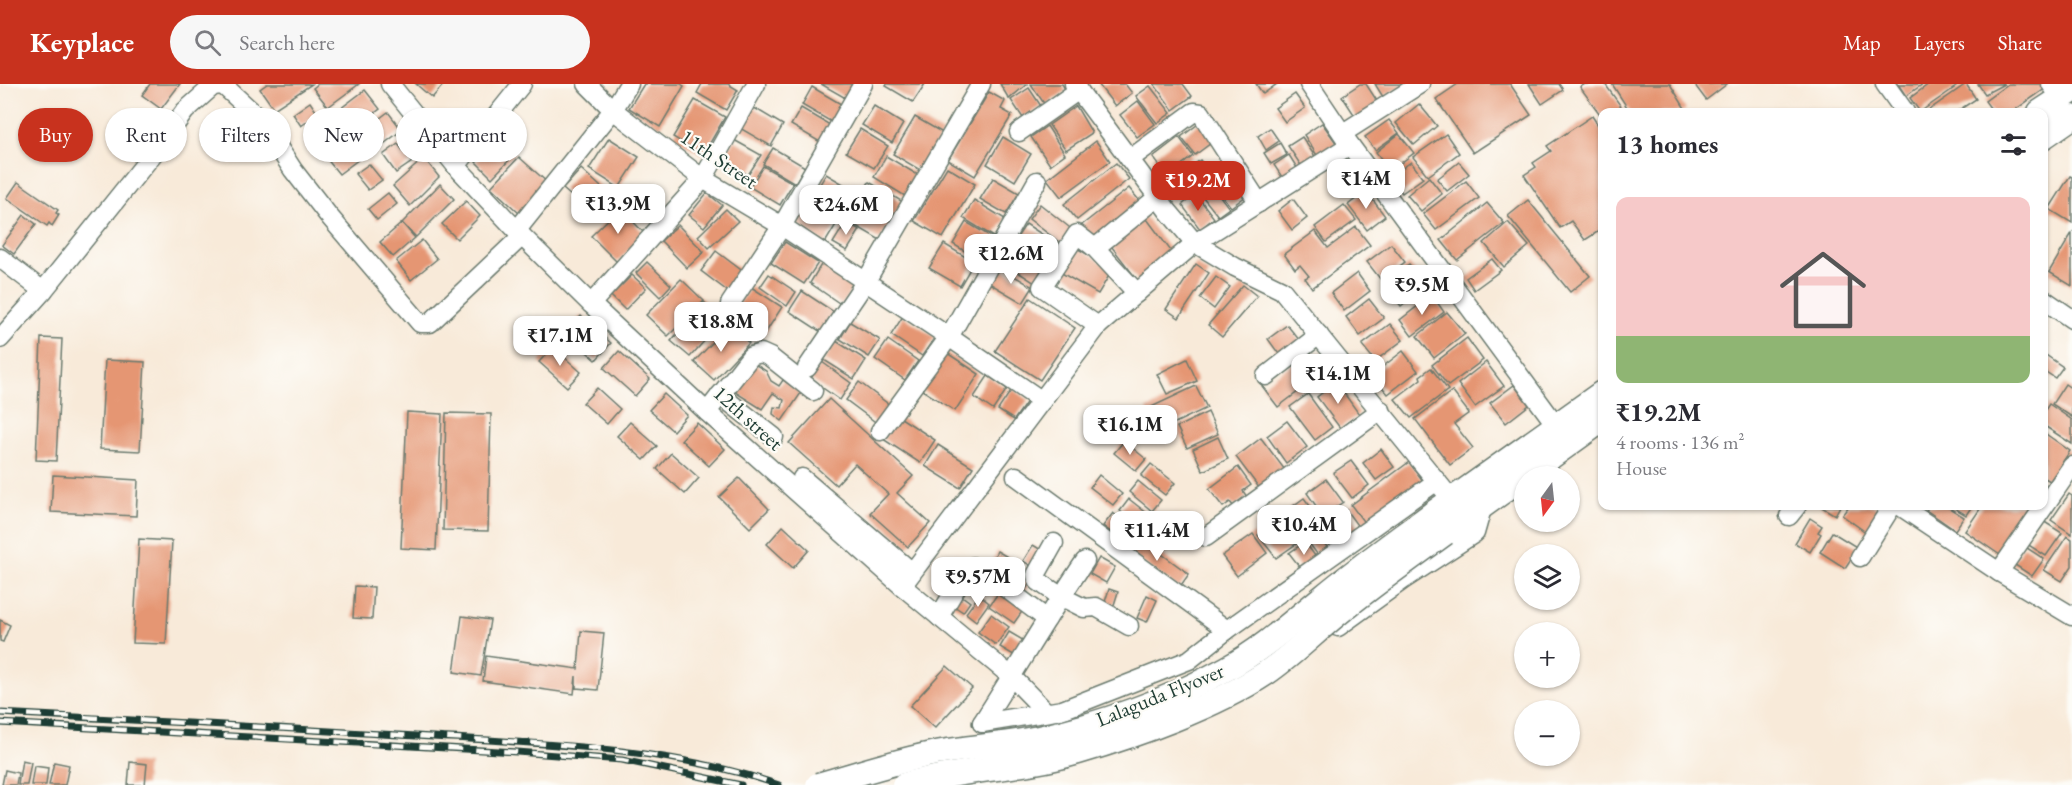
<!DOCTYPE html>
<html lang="en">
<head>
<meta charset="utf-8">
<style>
	body { margin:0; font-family:"EB Garamond",serif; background:#f7f7f7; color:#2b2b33; height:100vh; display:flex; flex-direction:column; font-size:22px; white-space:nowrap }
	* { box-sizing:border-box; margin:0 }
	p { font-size:20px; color:#7c7c81 }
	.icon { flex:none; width:33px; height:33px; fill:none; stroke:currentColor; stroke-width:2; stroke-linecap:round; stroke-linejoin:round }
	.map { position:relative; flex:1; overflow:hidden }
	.drawer { position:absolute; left:1598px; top:24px; width:450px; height:402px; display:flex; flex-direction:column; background:#fff; border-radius:12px; box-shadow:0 2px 4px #0004 }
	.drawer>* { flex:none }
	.hud { position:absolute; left:18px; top:24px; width:570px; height:54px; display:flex; gap:12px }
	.needle { width:39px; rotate:195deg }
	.tools { position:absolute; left:1514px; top:382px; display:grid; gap:12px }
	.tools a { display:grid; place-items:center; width:66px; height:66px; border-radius:50%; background:#fff; box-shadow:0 2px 4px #0004; font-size:30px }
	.price { position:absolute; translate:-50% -51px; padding:0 14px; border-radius:12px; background:#fff; color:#222; font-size:20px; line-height:39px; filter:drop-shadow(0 2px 3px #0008) }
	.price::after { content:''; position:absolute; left:50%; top:36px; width:18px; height:14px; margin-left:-9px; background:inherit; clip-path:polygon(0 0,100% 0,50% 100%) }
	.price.active { background:#c8321e; color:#fff }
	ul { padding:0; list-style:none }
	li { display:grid; align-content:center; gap:12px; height:318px; padding:0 18px }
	li span { display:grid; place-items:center; height:186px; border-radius:12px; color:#555 }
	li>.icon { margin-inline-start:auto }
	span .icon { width:108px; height:108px; fill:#fffc; stroke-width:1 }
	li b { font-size:26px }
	h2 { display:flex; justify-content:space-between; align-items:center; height:72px; padding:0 18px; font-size:26px }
	.chip { padding:0 21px; border-radius:27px; background:#fff; box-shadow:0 2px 4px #0004; font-size:21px; line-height:54px }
	.chip.active { background:#c8321e; color:#fff }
	header { display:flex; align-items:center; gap:36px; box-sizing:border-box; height:84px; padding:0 30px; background:#c8321e; color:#fff }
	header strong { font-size:28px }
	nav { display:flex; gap:33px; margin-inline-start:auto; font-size:21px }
	.search { width:420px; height:54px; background:#f7f7f7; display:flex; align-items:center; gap:15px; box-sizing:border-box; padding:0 21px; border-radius:33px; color:#7c7c81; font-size:22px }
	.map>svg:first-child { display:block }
	.building { fill:#e59673 }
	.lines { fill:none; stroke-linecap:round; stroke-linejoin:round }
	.minor-casing { stroke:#6b7a6e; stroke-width:21 }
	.major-casing { stroke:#6b7a6e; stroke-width:27 }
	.minor { stroke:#fff; stroke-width:18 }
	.major { stroke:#fff; stroke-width:24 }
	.rail-casing { stroke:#1f3d34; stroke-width:7 }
	.rail { stroke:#fdfcf7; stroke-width:4.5; stroke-dasharray:14; stroke-linecap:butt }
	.major-bridge-casing { stroke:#6b7a6e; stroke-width:27; stroke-linecap:butt }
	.major-bridge { stroke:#fff; stroke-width:24 }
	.labels { text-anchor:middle; stroke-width:4.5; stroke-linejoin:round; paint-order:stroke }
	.street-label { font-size:21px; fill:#1f3d34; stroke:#fdfcf7 }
</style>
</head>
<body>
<header>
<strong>Keyplace</strong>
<div class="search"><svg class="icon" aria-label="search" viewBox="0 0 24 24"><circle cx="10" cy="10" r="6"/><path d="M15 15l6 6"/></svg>Search here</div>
<nav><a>Map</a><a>Layers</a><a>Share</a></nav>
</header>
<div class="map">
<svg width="2072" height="701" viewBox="0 0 2072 701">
	<rect width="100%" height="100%" fill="#fdfcf7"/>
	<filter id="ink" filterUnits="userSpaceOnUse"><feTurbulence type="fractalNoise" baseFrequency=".0167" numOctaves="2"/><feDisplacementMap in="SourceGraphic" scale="12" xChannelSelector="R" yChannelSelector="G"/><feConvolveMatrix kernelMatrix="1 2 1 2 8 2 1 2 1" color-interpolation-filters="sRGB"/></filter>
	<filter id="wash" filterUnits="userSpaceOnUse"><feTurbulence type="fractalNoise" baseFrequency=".008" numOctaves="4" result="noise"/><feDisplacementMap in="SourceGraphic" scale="24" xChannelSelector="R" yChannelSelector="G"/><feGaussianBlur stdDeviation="1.35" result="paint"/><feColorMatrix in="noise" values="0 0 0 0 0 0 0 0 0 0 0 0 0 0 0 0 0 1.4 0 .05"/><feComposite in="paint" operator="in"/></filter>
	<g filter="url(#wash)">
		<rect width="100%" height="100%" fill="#f8ead9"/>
		<g id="blocks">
			<g class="building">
				<polygon points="150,0 180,0 161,25 142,11"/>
				<polygon points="267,0 312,0 274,25 260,5"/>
				<polygon points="318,0 359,0 328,23 313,4"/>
				<polygon points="416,0 444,0 432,14"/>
				<polygon points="644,0 681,0 684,2 660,43 629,24"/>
				<polygon points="702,0 728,0 738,6 726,26 697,9"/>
				<polygon points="821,0 858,0 849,16"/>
				<polygon points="887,0 925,0 913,18 886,2"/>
				<polygon points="1000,0 1027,0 1009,15"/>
				<polygon points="1031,0 1062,0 1066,7 1045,21"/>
				<polygon points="1098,0 1125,0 1132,9 1115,22"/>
				<polygon points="1154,0 1183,0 1192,12 1173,26"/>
				<polygon points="1256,0 1277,0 1263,10"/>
				<polygon points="1360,0 1366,0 1379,20 1357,35 1342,12"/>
				<polygon points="1375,0 1404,0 1383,13"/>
				<polygon points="1458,0 1510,0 1531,31 1473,69 1436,15"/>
				<polygon points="1529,0 1559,0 1563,6 1542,20"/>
				<polygon points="1585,0 1605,0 1625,28 1602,28 1602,33 1580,3"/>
				<polygon points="1612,0 1670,0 1686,26 1682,28 1630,28"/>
				<polygon points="1694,0 1727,0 1706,16"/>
				<polygon points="1898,0 1923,0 1906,12"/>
				<polygon points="1929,0 1960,0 1920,28 1910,14"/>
				<polygon points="1966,0 1976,15 1956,28 1926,28"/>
				<polygon points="1978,0 2004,0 1985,10"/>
				<polygon points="2008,0 2043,0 2046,4 2012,28 1993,28 1985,17"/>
				<polygon points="1150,2 1171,29 1157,39 1136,12"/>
				<polygon points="812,3 846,23 835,40 802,21"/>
				<polygon points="1029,4 1041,22 1023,34 1011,16"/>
				<polygon points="365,6 380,25 351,47 336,28"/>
				<polygon points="989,8 1005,17 1001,25 1012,31 975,92 948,76"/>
				<polygon points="1295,10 1305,24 1285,38 1275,24"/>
				<polygon points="695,16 725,33 703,71 673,53"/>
				<polygon points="1138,17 1155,40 1137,53 1120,31"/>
				<polygon points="310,18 318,30 301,42 293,30"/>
				<polygon points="1419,20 1437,42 1414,61 1396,39"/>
				<polygon points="751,22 783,41 771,62 738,43"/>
				<polygon points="874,22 903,40 892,59 862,41"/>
				<polygon points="1076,22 1092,49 1066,66 1049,41"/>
				<polygon points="801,24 830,41 820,58 791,41"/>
				<polygon points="388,28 402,46 381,62 367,44"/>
				<polygon points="1592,32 1602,47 1602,145 1585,156 1571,137 1560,144 1524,91 1536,83 1533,79 1551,67 1547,62"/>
				<polygon points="915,33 943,49 920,86 893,70"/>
				<polygon points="1389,36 1399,49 1375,66 1365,53"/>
				<polygon points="326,37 338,53 322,65 309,49"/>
				<polygon points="1201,38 1215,56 1195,71 1181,53"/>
				<polygon points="1322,39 1337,60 1318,73 1304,51"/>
				<polygon points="1047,42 1065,70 1050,81 1031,53"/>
				<polygon points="1270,44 1279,57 1266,66 1258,52"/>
				<polygon points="860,45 888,62 874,84 846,68"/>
				<polygon points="1399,50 1414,69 1390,87 1376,68"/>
				<polygon points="1446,50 1459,69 1428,92 1413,73"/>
				<polygon points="1003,53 1031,70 1015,97 987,80"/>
				<polygon points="1179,53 1193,72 1167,92 1153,73"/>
				<polygon points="1302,53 1316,74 1302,83 1288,62"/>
				<polygon points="609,54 639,73 619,104 589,85"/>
				<polygon points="350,55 363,72 339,90 326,74"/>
				<polygon points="500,55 515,70 492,94 476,78"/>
				<polygon points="734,56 761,71 748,91 722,76"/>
				<polygon points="1096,57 1110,77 1061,113 1047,95"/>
				<polygon points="1280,59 1287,71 1271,80 1264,69"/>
				<polygon points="398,60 412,78 396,89 383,71"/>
				<polygon points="773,64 805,83 795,99 763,80"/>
				<polygon points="1289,71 1299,87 1284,96 1274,81"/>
				<polygon points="886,72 918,91 905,112 874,93"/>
				<polygon points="519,73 548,99 520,130 491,103"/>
				<polygon points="424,74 439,93 410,122 393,102"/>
				<polygon points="1200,76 1211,90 1183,112 1172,98"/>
				<polygon points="1411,78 1423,94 1402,109 1390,93"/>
				<polygon points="1459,78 1469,90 1447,107 1437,95"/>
				<polygon points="1116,79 1129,95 1077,136 1064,120"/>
				<polygon points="369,80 382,96 368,106 355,90"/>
				<polygon points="763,82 793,99 780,121 750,103"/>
				<polygon points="947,83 975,100 943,154 914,137"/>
				<polygon points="581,85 610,111 593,131 563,105"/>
				<polygon points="1227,87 1246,112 1231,123 1212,99"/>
				<polygon points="826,90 857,108 843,130 813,112"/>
				<polygon points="2070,92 2072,93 2072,139 2049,125"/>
				<polygon points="1429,93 1442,110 1421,127 1407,111"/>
				<polygon points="993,94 1019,109 1006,130 980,115"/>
				<polygon points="1466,97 1479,114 1436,146 1423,130"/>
				<polygon points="18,98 58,126 56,129 59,131 52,142 49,139 47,142 7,114"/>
				<polygon points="869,98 903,118 880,156 846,136"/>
				<polygon points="1210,99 1229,124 1218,132 1199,108"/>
				<polygon points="440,100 454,115 416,153 402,139"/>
				<polygon points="1129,104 1142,120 1091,160 1078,144"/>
				<polygon points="1366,107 1385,132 1367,146 1348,121"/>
				<polygon points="388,109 397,120 377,136 368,125"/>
				<polygon points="707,109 722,121 704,143 689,131"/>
				<polygon points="1196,110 1214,134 1200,145 1182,121"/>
				<polygon points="808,115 840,134 825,159 793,139"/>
				<polygon points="1293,115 1307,134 1292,146 1278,127"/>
				<polygon points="974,116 1005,135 994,153 963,134"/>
				<polygon points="1528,116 1590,192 1570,208 1508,132"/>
				<polygon points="466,117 480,132 457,155 442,140"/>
				<polygon points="1487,119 1504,139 1457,176 1441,156"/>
				<polygon points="1040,120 1074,147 1063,161 1029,135"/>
				<polygon points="1344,121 1356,136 1326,158 1315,143"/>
				<polygon points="620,124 645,150 617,178 591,152"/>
				<polygon points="726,125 738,137 709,164 698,152"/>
				<polygon points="24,131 36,140 14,170 2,161"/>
				<polygon points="1144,131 1174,171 1139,198 1108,158"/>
				<polygon points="846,138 860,146 847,167 833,159"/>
				<polygon points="966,138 995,155 981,177 953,160"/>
				<polygon points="1508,138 1529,162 1504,183 1484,159"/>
				<polygon points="402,139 415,154 393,173 380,158"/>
				<polygon points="1026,140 1063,164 1053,179 1016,155"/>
				<polygon points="678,141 704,168 687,184 661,157"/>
				<polygon points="1356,143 1370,161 1312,204 1305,194 1309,192 1300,181 1295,185 1284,170 1315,147 1328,164"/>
				<polygon points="2072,149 2072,202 2049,188"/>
				<polygon points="422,156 437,175 411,196 396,177"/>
				<polygon points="785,158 818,179 804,200 771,179"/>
				<polygon points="1017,158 1051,180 1038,201 1004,179"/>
				<polygon points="944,160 974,178 960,202 929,184"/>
				<polygon points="1391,160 1405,178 1381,196 1367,178"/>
				<polygon points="1073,162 1113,185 1098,210 1058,187"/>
				<polygon points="716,167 745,189 730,209 701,187"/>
				<polygon points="1492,175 1501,186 1474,206 1466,194"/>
				<polygon points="647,178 671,201 660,213 636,189"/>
				<polygon points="822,179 855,201 842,221 810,199"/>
				<polygon points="1196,180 1209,189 1179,234 1166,225"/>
				<polygon points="1409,180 1427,202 1401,222 1383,199"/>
				<polygon points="999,183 1033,203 1023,219 989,199"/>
				<polygon points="1357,189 1370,207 1344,227 1331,209"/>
				<polygon points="769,190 796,208 787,222 760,203"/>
				<polygon points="632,191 646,204 625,226 611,212"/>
				<polygon points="1216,193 1230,203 1214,225 1200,214"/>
				<polygon points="681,195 704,217 668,252 646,231"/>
				<polygon points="1243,201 1257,212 1222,253 1208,241"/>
				<polygon points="751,203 782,223 766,248 734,227"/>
				<polygon points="802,207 834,228 821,248 789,227"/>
				<polygon points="1432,211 1444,228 1412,252 1400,236"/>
				<polygon points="1030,214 1075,244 1040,296 995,267"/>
				<polygon points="1369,215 1384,234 1360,252 1346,233"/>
				<polygon points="704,218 724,235 690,273 671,257"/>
				<polygon points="1447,228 1465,250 1434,274 1417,252"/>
				<polygon points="581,232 611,259 596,276 565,249"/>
				<polygon points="903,232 935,253 922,272 891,251"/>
				<polygon points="850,238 880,256 869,273 840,255"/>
				<polygon points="1390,240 1403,256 1375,277 1362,261"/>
				<polygon points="729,241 749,259 714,296 694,278"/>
				<polygon points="1287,241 1301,258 1281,273 1268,255"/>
				<polygon points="41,254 62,255 56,377 36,376"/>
				<polygon points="1467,254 1483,276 1448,302 1432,281"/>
				<polygon points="888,256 918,277 905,296 875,275"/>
				<polygon points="836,257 866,276 854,295 824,276"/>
				<polygon points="553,263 581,288 567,303 539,278"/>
				<polygon points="619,267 650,295 635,312 604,284"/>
				<polygon points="944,267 979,290 955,327 919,304"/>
				<polygon points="1309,267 1324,288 1278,323 1262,302"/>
				<polygon points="1403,267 1418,287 1388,310 1372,291"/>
				<polygon points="2043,269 2063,283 2055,294 2043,286"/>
				<polygon points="1187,275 1197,297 1167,310 1157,290"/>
				<polygon points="105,276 145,278 140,367 100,365"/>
				<polygon points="822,278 851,299 840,316 810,295"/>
				<polygon points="1486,278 1504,302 1475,323 1458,300"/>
				<polygon points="753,279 766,287 771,297 779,302 783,296 801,309 782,337 773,330 774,323 782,324 784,316 773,309 762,325 735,308"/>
				<polygon points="1431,284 1448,306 1411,334 1395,315 1421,295 1420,292"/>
				<polygon points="988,292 1007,305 993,326 974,313"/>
				<polygon points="859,298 891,322 878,340 846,316"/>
				<polygon points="1336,298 1359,330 1340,344 1317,313"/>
				<polygon points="2065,300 2072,305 2072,333 2052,320"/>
				<polygon points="1514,301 1529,321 1506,339 1490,319"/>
				<polygon points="1196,302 1207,324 1158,347 1147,325"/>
				<polygon points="597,304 620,325 607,340 583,319"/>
				<polygon points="1012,305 1028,316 1014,336 998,326"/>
				<polygon points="1452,307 1469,329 1454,340 1473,364 1450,381 1415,335"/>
				<polygon points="664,310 687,331 673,347 649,326"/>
				<polygon points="1308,310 1332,343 1315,356 1290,323"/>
				<polygon points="829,315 913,392 897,409 930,439 908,463 870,429 888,410 855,380 836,401 789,359"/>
				<polygon points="2049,320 2072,336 2072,360 2043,341 2043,329"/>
				<polygon points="407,328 442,330 436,466 401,464"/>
				<polygon points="1208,328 1218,350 1187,364 1177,343"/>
				<polygon points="446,329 491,330 488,447 443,446"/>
				<polygon points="898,332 935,356 920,379 883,355"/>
				<polygon points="1287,337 1307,363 1286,379 1267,352"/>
				<polygon points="630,338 657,362 644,376 617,352"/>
				<polygon points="697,339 725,365 709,382 681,356"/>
				<polygon points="2043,348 2070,367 2050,397 2043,393"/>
				<polygon points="1218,353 1228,375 1203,387 1193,365"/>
				<polygon points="1261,354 1285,386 1260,405 1236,373"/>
				<polygon points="1124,357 1146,375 1136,387 1114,369"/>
				<polygon points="938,361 973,383 960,404 925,382"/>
				<polygon points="1381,365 1394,383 1376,396 1363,379"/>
				<polygon points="671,369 699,394 685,410 657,385"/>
				<polygon points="1351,377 1369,401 1352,414 1333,389"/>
				<polygon points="1409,378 1426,401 1368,444 1351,421"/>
				<polygon points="1151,380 1175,399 1165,411 1141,392"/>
				<polygon points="1238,383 1251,401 1243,407 1247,413 1234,423 1230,418 1223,423 1209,405"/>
				<polygon points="53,391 138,396 136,432 51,428"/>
				<polygon points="1099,391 1122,410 1113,421 1090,403"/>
				<polygon points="739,394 769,425 750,444 719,413"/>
				<polygon points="1326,395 1343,418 1323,432 1307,409"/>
				<polygon points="1138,397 1161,416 1152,427 1129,408"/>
				<polygon points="2069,410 2072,412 2072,450 2051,436"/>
				<polygon points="1304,414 1322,438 1300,454 1282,430"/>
				<polygon points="1129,415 1148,430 1138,442 1120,427"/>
				<polygon points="1820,422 1840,422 1835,431"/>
				<polygon points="1849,422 1873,422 1882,428 1867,449 1842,431"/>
				<polygon points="1930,422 1946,422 1964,433 1955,446 1926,426"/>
				<polygon points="1951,422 1972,422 1966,431"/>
				<polygon points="1982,422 2037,422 2003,473 1965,447"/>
				<polygon points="1346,426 1362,448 1337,466 1321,444"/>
				<polygon points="1113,429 1135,446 1125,459 1103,442"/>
				<polygon points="1810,434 1822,442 1818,448 1821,450 1810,468 1795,459"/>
				<polygon points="1278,436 1296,460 1276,474 1258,451"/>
				<polygon points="2043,437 2062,449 2046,472 2027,460"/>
				<polygon points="783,442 809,466 793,484 767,460"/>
				<polygon points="1316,448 1330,467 1320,474 1306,455"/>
				<polygon points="1832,448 1858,464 1845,484 1820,468"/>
				<polygon points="1253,450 1267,469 1237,492 1222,472"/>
				<polygon points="1137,452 1189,490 1179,504 1126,467"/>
				<polygon points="2067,452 2072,455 2072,482 2062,497 2044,486"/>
				<polygon points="139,455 172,457 166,560 133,559"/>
				<polygon points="1305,458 1318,476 1303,487 1289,469"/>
				<polygon points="1033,461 1046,469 1036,485 1023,477"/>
				<polygon points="2024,462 2044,475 2032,492 2012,479"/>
				<polygon points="997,467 1011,475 1002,492 988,485"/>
				<polygon points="1099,474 1115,483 1106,499 1090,490"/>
				<polygon points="1012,479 1034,492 1023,510 1002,496"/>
				<polygon points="975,485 990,494 980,510 965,500"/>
				<polygon points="355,502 374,503 372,535 353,534"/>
				<polygon points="1001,505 1026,522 1014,539 989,522"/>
				<polygon points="1109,505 1118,508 1113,524 1104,521"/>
				<polygon points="958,509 970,518 963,528 951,520"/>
				<polygon points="979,511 989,519 976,537 966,529"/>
				<polygon points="1147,511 1157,516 1147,538 1137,534"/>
				<polygon points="991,530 1009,543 996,561 978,548"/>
				<polygon points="462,532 490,536 481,592 454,588"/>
				<polygon points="0,536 10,541 3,558 0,557"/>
				<polygon points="581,547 604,549 598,606 576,604 576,592 574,610 483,597 486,572 578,585"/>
				<polygon points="1009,548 1026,558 1017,573 1000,563"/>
				<polygon points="947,582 972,604 935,644 910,622"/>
				<polygon points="22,676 31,678 27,701 18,701"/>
				<polygon points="54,678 69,681 65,701 49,701"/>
				<polygon points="130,678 147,680 145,701 128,701"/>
				<polygon points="34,682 48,684 46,701 31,701"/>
				<polygon points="5,686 18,689 16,701 2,701"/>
			</g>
		</g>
	</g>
	<g filter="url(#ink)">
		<use href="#blocks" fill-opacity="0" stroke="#6b7a6e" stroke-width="1.5"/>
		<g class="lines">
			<g class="minor-casing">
				<g id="minor">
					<polyline points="390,0 456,82 522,152 591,220 707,328 902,502 1012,593 1046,628"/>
					<polyline points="587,0 613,26 703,95 782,142 949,253 1042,317"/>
					<polyline points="1074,0 1168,127 1195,159 1235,183 1282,206 1452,416"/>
					<polyline points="1309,0 1350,61 1556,341"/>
					<polyline points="1885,0 1905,28"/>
					<polyline points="2051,0 2061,14"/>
					<polyline points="1019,48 1079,6"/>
					<polyline points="1343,49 1420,0"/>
					<polyline points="1130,75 1194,28 1201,29 1259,119"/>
					<polyline points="456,82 522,0"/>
					<polyline points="517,146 613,26 629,0"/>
					<polyline points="1095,164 1158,113"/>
					<polyline points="0,174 43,207"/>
					<polyline points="2043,215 2072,235"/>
					<polyline points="591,220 703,95 756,0"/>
					<polyline points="730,220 782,142 863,0"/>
					<polyline points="1098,242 1042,203 1077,150 1095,164 1137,209"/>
					<polyline points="0,255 43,207 161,60 185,27 213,2 223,1 260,35 293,86 328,131 420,239 430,239 522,152"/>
					<polyline points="807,284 866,197 981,0"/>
					<polyline points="1266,292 1319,251"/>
					<polyline points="720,311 774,353"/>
					<polyline points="707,328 751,272 761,269 770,273 813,307"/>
					<polyline points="880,347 949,253 1037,97"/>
					<polyline points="1016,392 1227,546"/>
					<polyline points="802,394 912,488"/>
					<polyline points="1900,422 1999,488 2072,532"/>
					<polyline points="1789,432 1797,422"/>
					<polyline points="1206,453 1381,326"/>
					<polyline points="1054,459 1036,491 1038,497 1060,512 1084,524 1096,523 1129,542"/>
					<polyline points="1860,473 1892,422"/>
					<polyline points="1999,488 2072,382"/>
					<polyline points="902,502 1098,242 1195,159 1350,61"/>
					<polyline points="939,533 965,489 973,483 988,491 1047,535"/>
					<polyline points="1338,543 1403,496 1475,449 1483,421"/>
					<polyline points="982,639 1062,626 1189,576 1227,546 1437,397"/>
					<path d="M982 639C1017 585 1049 529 1085 477"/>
				</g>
			</g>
			<g class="major-casing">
				<g id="major">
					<polyline points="2040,28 2072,7"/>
					<polyline points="2043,53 2072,33"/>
					<polyline points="1432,430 1602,309"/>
					<polyline points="1445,449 1602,336"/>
				</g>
			</g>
			<use href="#minor" class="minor"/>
			<use href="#major" class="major"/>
			<g class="rail-casing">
				<g id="rail">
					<path d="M0 629C139 636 277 644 416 652 533 659 667 662 779 701"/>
					<polyline points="0,639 517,668 622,676 741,701"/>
				</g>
			</g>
			<use href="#rail" class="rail"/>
			<g class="major-bridge-casing">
				<g id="major-bridge">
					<path d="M818 701C857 690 896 677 936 669 970 663 1005 661 1039 654 1097 642 1174 614 1226 585 1263 565 1292 538 1324 512 1359 483 1396 457 1432 430"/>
					<path d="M904 701C961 685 1021 685 1078 668 1136 651 1215 623 1266 589 1291 572 1313 550 1336 531 1371 502 1408 476 1445 449"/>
				</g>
			</g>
			<use href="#major-bridge" class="major-bridge"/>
		</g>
	</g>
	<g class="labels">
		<g class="street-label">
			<text transform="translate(719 75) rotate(34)" y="7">11th Street</text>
			<text transform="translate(748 334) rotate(42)" y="7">12th street</text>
			<text transform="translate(1160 611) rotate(-22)" y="7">Lalaguda Flyover</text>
		</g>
	</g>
</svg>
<div class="tools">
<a><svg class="needle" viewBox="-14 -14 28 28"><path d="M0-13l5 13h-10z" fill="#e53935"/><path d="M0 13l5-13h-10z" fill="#7c7c81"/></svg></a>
<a><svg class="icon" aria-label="layers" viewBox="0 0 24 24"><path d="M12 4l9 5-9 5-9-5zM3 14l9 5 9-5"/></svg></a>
<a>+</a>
<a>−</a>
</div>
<b class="price" style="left:1366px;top:126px">₹14M</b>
<b class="price active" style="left:1198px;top:128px">₹19.2M</b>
<b class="price" style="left:618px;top:151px">₹13.9M</b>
<b class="price" style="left:846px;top:152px">₹24.6M</b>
<b class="price" style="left:1011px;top:201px">₹12.6M</b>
<b class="price" style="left:1422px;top:232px">₹9.5M</b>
<b class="price" style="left:721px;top:269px">₹18.8M</b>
<b class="price" style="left:560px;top:283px">₹17.1M</b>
<b class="price" style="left:1338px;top:321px">₹14.1M</b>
<b class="price" style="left:1130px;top:372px">₹16.1M</b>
<b class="price" style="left:1304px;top:472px">₹10.4M</b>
<b class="price" style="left:1157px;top:478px">₹11.4M</b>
<b class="price" style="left:978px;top:524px">₹9.57M</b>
<div class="hud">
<a class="chip active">Buy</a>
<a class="chip">Rent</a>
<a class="chip">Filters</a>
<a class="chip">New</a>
<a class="chip">Apartment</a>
</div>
<section class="drawer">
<h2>13 homes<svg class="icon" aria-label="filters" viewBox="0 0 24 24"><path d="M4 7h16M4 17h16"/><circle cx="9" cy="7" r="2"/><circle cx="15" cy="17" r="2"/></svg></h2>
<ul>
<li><span style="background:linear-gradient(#f6c9c9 75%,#8fb573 0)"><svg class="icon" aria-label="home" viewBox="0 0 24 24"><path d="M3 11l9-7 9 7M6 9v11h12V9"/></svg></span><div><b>₹19.2M</b><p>4 rooms · 136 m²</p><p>House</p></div></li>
</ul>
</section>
</div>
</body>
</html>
